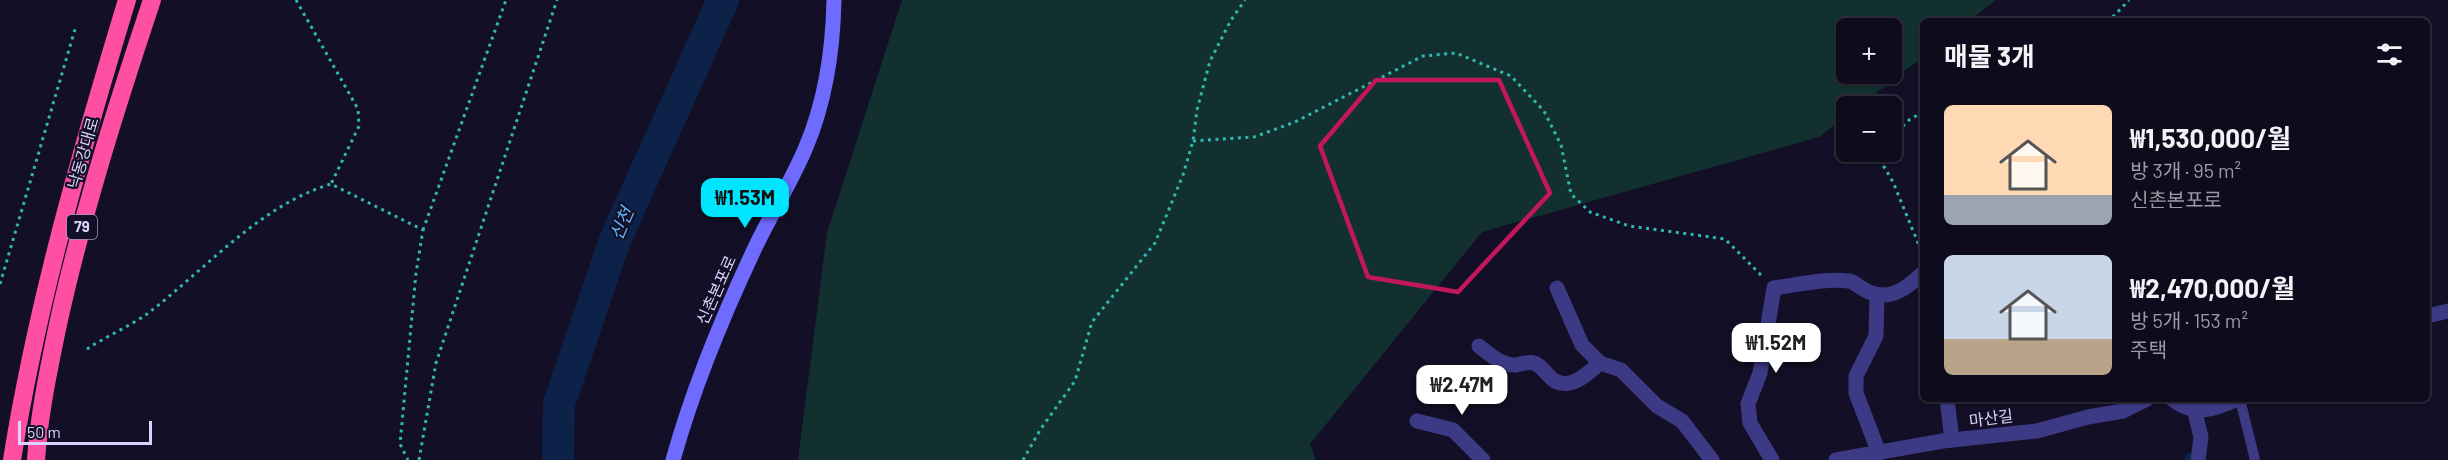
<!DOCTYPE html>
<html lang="ko">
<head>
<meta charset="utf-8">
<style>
	body { margin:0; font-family:Barlow,"Noto Sans KR",sans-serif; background:#171425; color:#f1f3f6; height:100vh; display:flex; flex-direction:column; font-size:22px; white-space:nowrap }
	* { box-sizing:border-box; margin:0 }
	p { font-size:20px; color:#9b9ba3 }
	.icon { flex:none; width:33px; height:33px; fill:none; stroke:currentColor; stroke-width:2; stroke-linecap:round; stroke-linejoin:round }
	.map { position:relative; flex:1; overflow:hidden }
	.details { position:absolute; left:1920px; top:18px; width:510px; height:384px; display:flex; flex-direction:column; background:#0e0b1c; border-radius:9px; box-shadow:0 2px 4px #0004,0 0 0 2px #2e2b3b }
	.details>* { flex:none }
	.controls { position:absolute; left:1836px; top:18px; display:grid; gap:12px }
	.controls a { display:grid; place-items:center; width:66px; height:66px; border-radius:9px; background:#0e0b1c; box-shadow:0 2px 4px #0004,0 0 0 2px #2e2b3b; font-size:30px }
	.scale { position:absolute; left:18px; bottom:15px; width:134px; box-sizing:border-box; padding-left:6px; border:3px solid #d9d4ff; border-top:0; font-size:16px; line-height:21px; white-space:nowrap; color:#d9d4ff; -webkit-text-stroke:4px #130f26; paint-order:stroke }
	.price { position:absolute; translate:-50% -51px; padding:0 14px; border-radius:12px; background:#fff; color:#222; font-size:20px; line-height:39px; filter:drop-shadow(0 2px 3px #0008) }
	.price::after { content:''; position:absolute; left:50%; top:36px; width:18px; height:14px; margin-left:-9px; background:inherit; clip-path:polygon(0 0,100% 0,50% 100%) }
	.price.current { background:#00e5ff; color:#111 }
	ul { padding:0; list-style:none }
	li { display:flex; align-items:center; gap:18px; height:150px; padding:0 24px }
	li span { display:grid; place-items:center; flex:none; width:168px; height:120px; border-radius:9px; color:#555 }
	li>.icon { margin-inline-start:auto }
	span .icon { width:72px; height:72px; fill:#fffc; stroke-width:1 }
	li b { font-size:26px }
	h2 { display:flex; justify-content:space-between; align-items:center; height:72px; padding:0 24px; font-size:26px }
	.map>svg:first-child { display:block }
	.green { fill:#12302f; fill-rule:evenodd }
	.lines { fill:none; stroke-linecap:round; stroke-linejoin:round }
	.stream { stroke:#0c2248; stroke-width:5 }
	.river { stroke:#0c2248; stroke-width:32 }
	.path { stroke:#2fb8b0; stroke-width:3; stroke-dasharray:3 4.5; stroke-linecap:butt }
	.lane { stroke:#3d3a85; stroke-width:10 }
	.street { stroke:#3d3a85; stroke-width:15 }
	.secondary { stroke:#6f6bff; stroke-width:15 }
	.highway { stroke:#ff4fa3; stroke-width:18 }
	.marked { fill:none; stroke:#c2185b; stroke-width:4.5; stroke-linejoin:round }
	.labels { text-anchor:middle; stroke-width:4.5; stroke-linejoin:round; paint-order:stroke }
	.shield { fill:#130f26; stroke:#9e99be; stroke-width:1.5 }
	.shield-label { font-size:15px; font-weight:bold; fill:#d9d4ff }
	.street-label { font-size:16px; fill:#d9d4ff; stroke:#130f26 }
	.water-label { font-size:18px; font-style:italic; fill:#62b6ff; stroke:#130f26 }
</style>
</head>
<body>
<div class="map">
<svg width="2448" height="460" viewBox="0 0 2448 460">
	<rect width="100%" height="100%" fill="#130f26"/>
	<path class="green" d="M902 0H1996L1969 21H1923V57L1859 106H1846V116L1819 137 1482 232 1310 444 1316 460H798L827 233ZM1846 28H1892V74H1846Z"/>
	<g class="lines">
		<polyline class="stream" points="2187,460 2189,455"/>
		<polyline class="river" points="558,460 559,404 615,240 723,0"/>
		<g class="path">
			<polyline points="296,0 358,109 359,126 331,184"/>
			<polyline points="2098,21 2114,16 2129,0"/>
			<polyline points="1892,137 1909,120 1923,112"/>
			<polyline points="1193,141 1254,137 1295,122 1423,56 1456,53 1511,76 1544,111 1561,145 1571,194 1590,212 1629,226 1725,239 1764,278"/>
			<polyline points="1882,152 1880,160 1893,182 1923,255"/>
			<polyline points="423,230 506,0"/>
			<polyline points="0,284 76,26"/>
			<path d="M87 349C105 337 130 326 147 314 205 270 260 205 331 184L423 230 416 273 400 444 408 460"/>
			<polyline points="419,460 436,363 557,0"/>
			<polyline points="1023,460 1040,430 1075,381 1092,322 1155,243 1183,175 1193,141 1197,110 1210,61 1231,20 1245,0"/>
		</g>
		<polyline class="lane" points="2240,399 2255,460"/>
		<g class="street">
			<polyline points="1557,288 1582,345 1600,363 1621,370 1657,406 1682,421 1712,460"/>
			<polyline points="1877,295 1876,336 1856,376 1856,393 1879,453"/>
			<polyline points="2427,316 2448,311"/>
			<path d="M1479 346C1489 354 1502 366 1516 365 1522 364 1528 361 1534 363 1544 367 1547 376 1555 381 1572 390 1588 373 1600 363"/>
			<polyline points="1947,399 1952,440"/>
			<path d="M2172 399C2194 417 2214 410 2237 399"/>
			<polyline points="2194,409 2201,437 2198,460"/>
			<polyline points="1417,421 1453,430 1483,460"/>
			<path d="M1772 460 1750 423 1748 404 1760 373 1774 288C1798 285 1824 278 1849 281 1855 282 1859 287 1865 290 1888 303 1906 289 1923 273"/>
			<polyline points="1836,460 1943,441 2037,431 2088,417 2123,411 2147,399"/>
		</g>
		<path class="secondary" d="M673 460C693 388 721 320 753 252 769 217 791 183 806 147 825 102 833 49 834 0"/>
		<g class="highway">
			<path d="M12 460C37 303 81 152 127 0"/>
			<path d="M36 460C39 415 48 373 57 329 81 218 116 108 152 0"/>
		</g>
	</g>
	<path class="marked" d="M1376 80H1499L1550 193 1458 292 1368 277 1320 146Z"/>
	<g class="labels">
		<rect class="shield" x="67" y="215" width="30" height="24" rx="4.5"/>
		<g class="shield-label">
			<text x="82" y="232">79</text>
		</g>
		<g class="street-label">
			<text transform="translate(83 153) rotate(-74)" y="6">낙동강대로</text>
			<text transform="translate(716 290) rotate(-66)" y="6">신촌본포로</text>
			<text transform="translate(1991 418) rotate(-7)" y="6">마산길</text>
		</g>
		<g class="water-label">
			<text transform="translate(622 224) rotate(-67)" y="6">신천</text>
		</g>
	</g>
</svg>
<div class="controls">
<a>+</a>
<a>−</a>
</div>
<div class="scale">50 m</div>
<b class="price current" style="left:745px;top:229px">₩1.53M</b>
<b class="price" style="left:1776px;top:374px">₩1.52M</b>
<b class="price" style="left:1462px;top:416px">₩2.47M</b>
<section class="details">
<h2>매물 3개<svg class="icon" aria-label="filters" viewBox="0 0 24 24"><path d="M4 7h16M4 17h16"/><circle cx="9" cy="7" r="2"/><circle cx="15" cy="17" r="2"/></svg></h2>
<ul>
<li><span style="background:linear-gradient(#ffd9b3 75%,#9aa5b1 0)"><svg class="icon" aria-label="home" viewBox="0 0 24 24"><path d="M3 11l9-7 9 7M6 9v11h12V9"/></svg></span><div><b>₩1,530,000/월</b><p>방 3개 · 95 m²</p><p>신촌본포로</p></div></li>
<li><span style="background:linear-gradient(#c9d6e8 70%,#b9a48a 0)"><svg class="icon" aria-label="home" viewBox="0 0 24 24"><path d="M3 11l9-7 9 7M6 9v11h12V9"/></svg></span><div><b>₩2,470,000/월</b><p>방 5개 · 153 m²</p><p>주택</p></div></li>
</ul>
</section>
</div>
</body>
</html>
